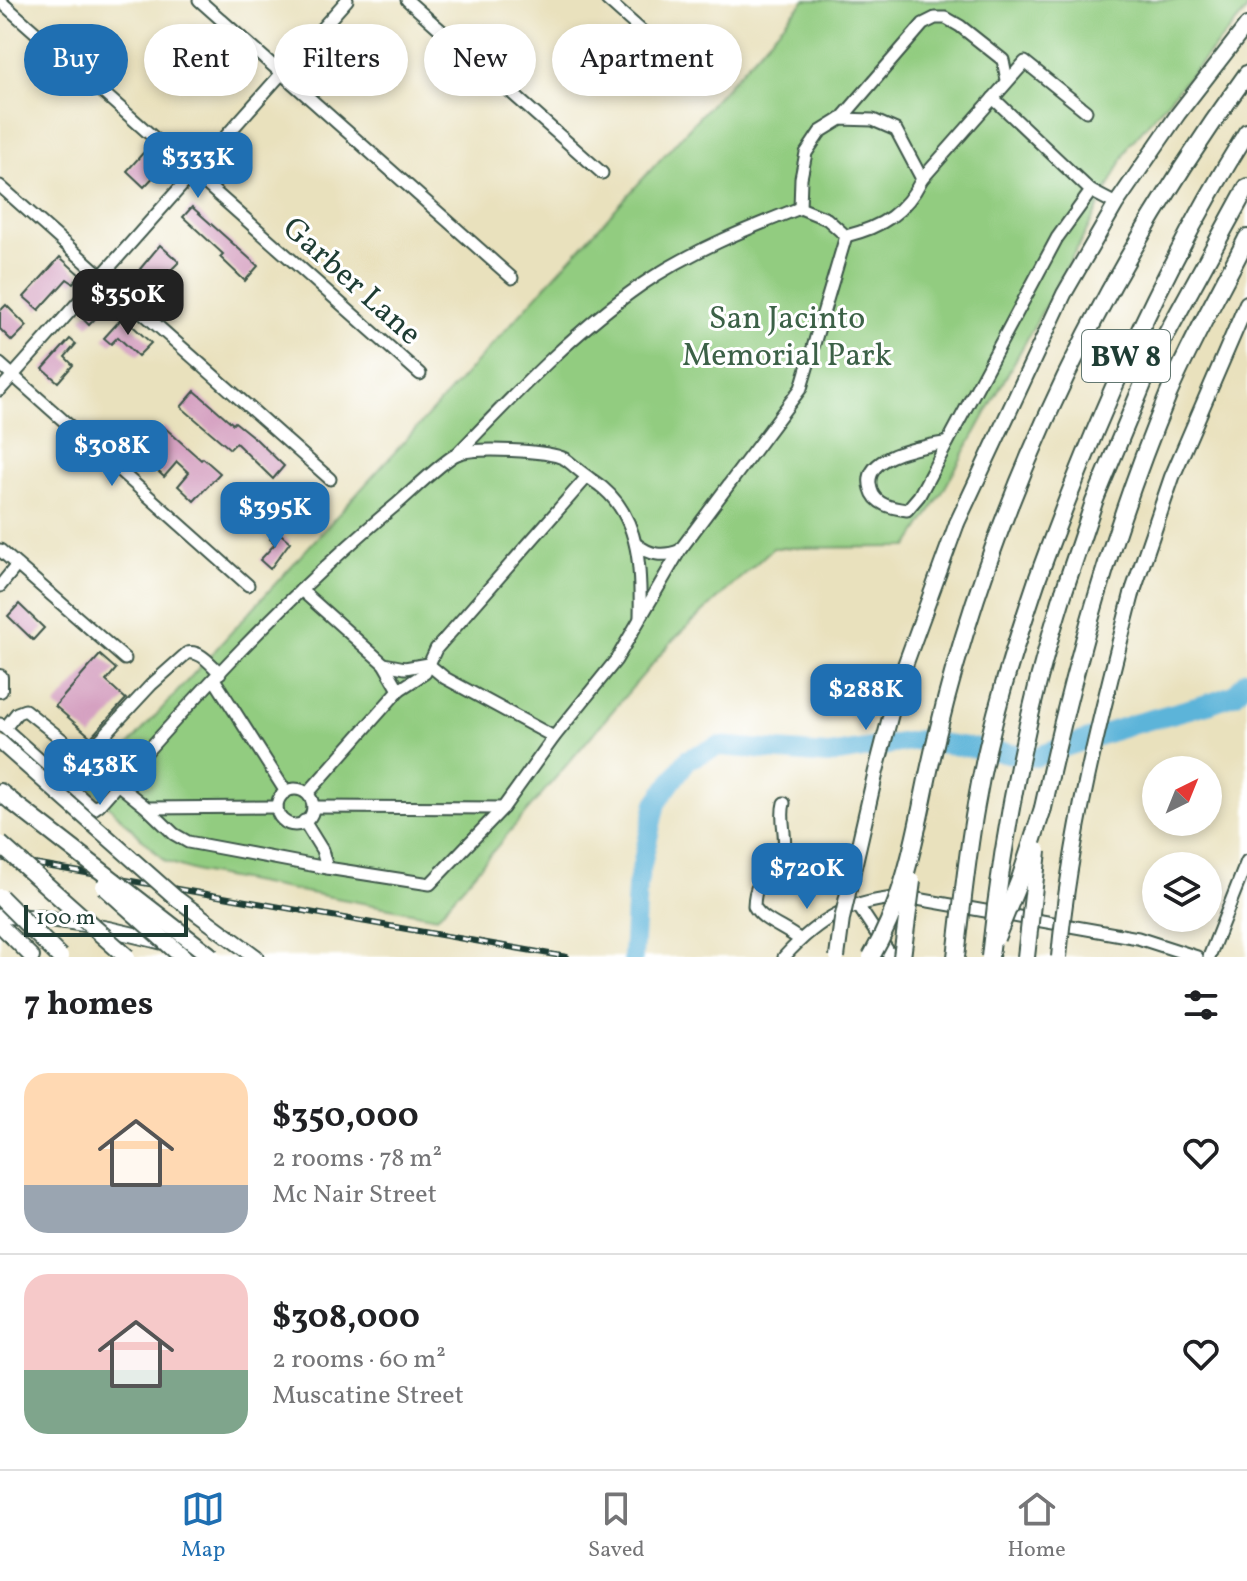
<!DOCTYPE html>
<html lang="en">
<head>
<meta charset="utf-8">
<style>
	body { margin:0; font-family:Vollkorn,serif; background:#f6f6f6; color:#202124; height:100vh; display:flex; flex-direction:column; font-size:30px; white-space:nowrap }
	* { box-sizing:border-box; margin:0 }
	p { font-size:26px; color:#757577 }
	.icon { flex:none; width:44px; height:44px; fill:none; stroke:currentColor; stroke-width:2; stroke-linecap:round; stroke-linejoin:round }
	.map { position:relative; height:957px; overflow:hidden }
	.side { display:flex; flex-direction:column; background:#fff; flex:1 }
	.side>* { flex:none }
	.banner { position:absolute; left:24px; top:24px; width:800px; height:72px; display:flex; gap:16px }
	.needle { width:52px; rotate:43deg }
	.controls { position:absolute; left:1142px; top:756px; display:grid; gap:16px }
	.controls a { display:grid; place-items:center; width:80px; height:80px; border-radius:50%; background:#fff; box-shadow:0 4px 12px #0003; font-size:40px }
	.scale { position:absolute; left:24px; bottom:20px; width:164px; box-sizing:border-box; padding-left:8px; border:4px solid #1f3d34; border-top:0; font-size:22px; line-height:28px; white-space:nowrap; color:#1f3d34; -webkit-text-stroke:6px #fff; paint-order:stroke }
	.price { position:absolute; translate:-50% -68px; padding:0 18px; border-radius:16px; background:#1f6fb2; color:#fff; font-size:26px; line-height:52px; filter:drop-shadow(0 2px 4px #0008) }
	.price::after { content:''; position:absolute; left:50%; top:48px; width:24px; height:18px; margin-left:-12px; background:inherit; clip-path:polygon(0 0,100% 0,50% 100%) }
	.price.active { background:#222; color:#fff }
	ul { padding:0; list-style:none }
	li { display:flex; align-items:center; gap:24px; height:200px; padding:0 24px }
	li+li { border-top:2px solid #e0e0e0 }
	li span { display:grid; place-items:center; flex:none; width:224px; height:160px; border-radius:24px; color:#555 }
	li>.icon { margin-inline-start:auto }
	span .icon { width:96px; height:96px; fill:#fffc; stroke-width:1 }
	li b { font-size:34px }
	h2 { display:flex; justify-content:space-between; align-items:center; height:96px; padding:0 24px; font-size:34px }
	.tag { padding:0 28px; border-radius:36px; background:#fff; box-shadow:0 4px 12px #0003; font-size:28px; line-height:72px }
	.tag.active { background:#1f6fb2; color:#fff }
	.tab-bar { display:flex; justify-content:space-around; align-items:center; height:112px; border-top:2px solid #e0e0e0; background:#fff; font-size:22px; color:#757577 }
	.tab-bar a { display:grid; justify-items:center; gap:4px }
	.tab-bar .active { color:#1f6fb2 }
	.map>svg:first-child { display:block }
	.green { fill:#92cc80; stroke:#58845a; stroke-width:2 }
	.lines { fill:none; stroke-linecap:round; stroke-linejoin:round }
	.river { stroke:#5cb4d9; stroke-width:20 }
	.building { fill:#d5a1c1 }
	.minor-casing { stroke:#3d5649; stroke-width:15 }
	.major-casing { stroke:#3d5649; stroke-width:18 }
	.highway-casing { stroke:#3d5649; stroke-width:20 }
	.minor { stroke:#fff; stroke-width:11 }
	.major { stroke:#fff; stroke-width:14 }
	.highway { stroke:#fff; stroke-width:16 }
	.rail-casing { stroke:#1f3d34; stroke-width:6 }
	.rail { stroke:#fff; stroke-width:3; stroke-dasharray:9; stroke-linecap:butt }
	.major-bridge-casing { stroke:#3d5649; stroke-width:18; stroke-linecap:butt }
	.highway-bridge-casing { stroke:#3d5649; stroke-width:20; stroke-linecap:butt }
	.major-bridge { stroke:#fff; stroke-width:14 }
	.highway-bridge { stroke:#fff; stroke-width:16 }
	.labels { text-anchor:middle; stroke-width:6; stroke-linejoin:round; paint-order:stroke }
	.shield { fill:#fff; stroke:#627771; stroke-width:2 }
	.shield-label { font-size:30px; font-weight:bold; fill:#1f3d34 }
	.street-label { font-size:32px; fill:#1f3d34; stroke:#fff }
	.park-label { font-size:32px; fill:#3c6147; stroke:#fff }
</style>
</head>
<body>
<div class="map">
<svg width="1247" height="957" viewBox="0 0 1247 957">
	<rect width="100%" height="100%" fill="#fff"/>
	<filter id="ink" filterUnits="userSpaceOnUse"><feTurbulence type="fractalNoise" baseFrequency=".0125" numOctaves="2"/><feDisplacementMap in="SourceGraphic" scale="16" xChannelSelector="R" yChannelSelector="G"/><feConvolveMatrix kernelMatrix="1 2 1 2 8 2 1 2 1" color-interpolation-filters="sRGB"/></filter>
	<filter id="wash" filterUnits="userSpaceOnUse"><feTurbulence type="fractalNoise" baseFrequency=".006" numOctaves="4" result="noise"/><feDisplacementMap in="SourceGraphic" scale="32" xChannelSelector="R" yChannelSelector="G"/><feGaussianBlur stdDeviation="1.8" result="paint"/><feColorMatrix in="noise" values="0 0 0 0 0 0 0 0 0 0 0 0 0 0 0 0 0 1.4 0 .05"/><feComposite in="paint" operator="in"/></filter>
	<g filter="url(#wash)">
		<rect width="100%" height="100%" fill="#e9e1bd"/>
		<polygon class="green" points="805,0 1247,0 1247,10 1130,144 1085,234 942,493 908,547 773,548 672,641 437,917 198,872 165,861 90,788"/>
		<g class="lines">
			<polyline class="river" points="633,957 637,887 656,803 688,759 719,746 828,755 918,740 1035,757 1134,724 1211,703 1235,694 1247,680"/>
		</g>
		<g id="blocks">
			<g class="building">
				<polygon points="143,153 160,170 144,187 127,171"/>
				<polygon points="192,207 258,266 245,281 220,257 223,254 183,217"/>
				<polygon points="160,245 179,262 157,284 140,269"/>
				<polygon points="60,257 80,275 73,283 67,279 39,310 24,297"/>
				<polygon points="101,298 108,305 89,325 82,318"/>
				<polygon points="6,305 27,326 12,341 0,329 0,311"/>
				<polygon points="123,317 151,343 138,356 118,337 111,344 104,338"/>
				<polygon points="70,339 76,344 65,357 73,365 58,382 43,369"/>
				<polygon points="195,391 233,424 235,422 256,439 284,466 273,479 236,443 230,449 181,407"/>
				<polygon points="164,427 201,460 203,458 220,473 194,501 178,486 189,473 177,462 164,477 140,454"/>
				<polygon points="277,531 290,542 270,569 260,560 275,544 270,539"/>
				<polygon points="19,604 44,628 33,640 8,616"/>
				<polygon points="100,655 116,669 106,681 126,699 91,737 55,706"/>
			</g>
		</g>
	</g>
	<g filter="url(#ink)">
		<use href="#blocks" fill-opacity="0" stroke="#3d5649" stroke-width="2"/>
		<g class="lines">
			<g class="minor-casing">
				<g id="minor">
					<polyline points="199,0 512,278"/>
					<polyline points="407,0 602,173"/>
					<polyline points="607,0 690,74"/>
					<polyline points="0,1 420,374"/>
					<polyline points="841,119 923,24 935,18 946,18 960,26 1003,60 1007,80"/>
					<polyline points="0,186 330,479"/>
					<polyline points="1091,191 1116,204"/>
					<polyline points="800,208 801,178 806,153 820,132 841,119 873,120 896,130 922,179"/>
					<polyline points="0,364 248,585"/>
					<polyline points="0,390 347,0"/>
					<path d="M948 442C925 447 860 454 871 489 875 505 892 508 907 510L919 496 1057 238 1091 191 993 98"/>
					<path d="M457 454C515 394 572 333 641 285 689 252 746 229 800 208L827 219 846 236C882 227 905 213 922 179L1025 62 1086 111"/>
					<path d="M636 544C650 555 662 557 679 551"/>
					<polyline points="0,550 125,659"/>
					<polyline points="0,586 17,565"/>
					<polyline points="301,590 384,664 399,690"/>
					<polyline points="384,664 405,668 428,664 445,678 554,737"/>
					<polyline points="214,679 286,792"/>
					<path d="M0 724 90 805 95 808 99 805C192 700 288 594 397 504 409 494 445 459 457 454 475 447 548 450 565 459 571 463 578 470 584 474 590 479 597 483 603 488 641 520 641 573 640 617"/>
					<path d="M5 728 17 713 25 710 84 757 151 685 187 653C201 650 211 665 220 673"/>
					<polyline points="63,781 84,757 147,808 277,807"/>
					<circle cx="295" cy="807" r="18"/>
					<polyline points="308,793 399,690 425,673 436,649 587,477"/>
					<path d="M784 803C779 821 789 839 782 856 772 879 755 873 754 906 762 921 786 928 800 940"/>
					<polyline points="313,807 503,808 554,737 616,660 680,550 801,388 846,236"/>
					<polyline points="147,808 174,834 188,842 327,868"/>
					<polyline points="304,821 322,850 327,868 430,884 503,808"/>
					<polyline points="857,904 888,951 889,957"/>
					<path d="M784 957C820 917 852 900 906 897L1138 938 1197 957"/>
					<polyline points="1209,957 1247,861"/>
				</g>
			</g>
			<g class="major-casing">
				<g id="major">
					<polyline points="957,523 1064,294 1116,204 1178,114 1247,25"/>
					<polyline points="1132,594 1172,477 1247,303"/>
					<polyline points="0,677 0,690"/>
					<polyline points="176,898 256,957"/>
					<path d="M0 916C58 916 111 929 167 943"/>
					<polyline points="0,925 32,957"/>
				</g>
			</g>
			<g class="highway-casing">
				<g id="highway">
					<path d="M1037 580C1094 424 1159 273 1247 132"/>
					<polyline points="1064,591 1094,502 1155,355 1247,187"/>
					<polyline points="0,792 11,801"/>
					<path d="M922 804C974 540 1089 291 1247 74"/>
					<path d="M1043 808C1074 666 1112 529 1168 395 1191 341 1221 290 1247 238"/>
				</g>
			</g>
			<use href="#minor" class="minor"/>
			<use href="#major" class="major"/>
			<use href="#highway" class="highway"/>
			<g class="rail-casing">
				<polyline id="rail" points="0,858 567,957"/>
			</g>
			<use href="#rail" class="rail"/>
			<g class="major-bridge-casing">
				<g id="major-bridge">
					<polyline points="0,742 176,898"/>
					<polyline points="837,957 842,919 876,771 900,679 957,523"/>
					<path d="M1059 957C1070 833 1101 714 1132 594"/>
				</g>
			</g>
			<g class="highway-bridge-casing">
				<g id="highway-bridge">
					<polyline points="11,801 212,957"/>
					<polyline points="0,844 127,957"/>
					<polyline points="104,886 183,957"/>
					<polyline points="0,897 60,957"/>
					<polyline points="996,938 1020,879 1043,808"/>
					<path d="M871 957C899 909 911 858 922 804"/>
					<polyline points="902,957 912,881"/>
					<path d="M956 957C962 906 967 855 976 805 989 728 1012 654 1037 580"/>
					<path d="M990 957C1003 832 1026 711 1064 591"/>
					<polyline points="1026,957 1038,851"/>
				</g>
			</g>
			<use href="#major-bridge" class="major-bridge"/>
			<use href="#highway-bridge" class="highway-bridge"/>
		</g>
	</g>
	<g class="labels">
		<rect class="shield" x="1082" y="330" width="88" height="52" rx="6"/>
		<g class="shield-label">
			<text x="1126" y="366">BW 8</text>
		</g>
		<g class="street-label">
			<text transform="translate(353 280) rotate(42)" y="11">Garber Lane</text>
		</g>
		<g class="park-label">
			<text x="787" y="328">San Jacinto<tspan x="787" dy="37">Memorial Park</tspan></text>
		</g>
	</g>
</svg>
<div class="controls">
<a><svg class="needle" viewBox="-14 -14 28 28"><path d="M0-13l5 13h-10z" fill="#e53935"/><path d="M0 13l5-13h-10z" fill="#757577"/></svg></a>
<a><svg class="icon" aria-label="layers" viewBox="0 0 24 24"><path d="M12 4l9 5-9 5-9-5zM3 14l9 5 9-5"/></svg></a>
</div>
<div class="scale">100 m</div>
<b class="price" style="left:198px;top:200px">$333K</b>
<b class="price active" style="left:128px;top:337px">$350K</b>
<b class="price" style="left:112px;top:488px">$308K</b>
<b class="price" style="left:275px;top:550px">$395K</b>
<b class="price" style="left:866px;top:732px">$288K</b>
<b class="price" style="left:100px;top:807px">$438K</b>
<b class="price" style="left:807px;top:911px">$720K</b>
<div class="banner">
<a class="tag active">Buy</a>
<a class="tag">Rent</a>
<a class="tag">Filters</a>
<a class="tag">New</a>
<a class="tag">Apartment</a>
</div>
</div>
<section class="side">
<h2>7 homes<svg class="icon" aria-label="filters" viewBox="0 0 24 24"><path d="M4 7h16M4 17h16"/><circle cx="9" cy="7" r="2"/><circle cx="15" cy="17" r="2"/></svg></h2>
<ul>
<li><span style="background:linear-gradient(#ffd9b3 70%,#9aa5b1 0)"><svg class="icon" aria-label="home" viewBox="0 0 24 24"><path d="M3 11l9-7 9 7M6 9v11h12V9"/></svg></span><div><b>$350,000</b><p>2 rooms · 78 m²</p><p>Mc Nair Street</p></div><svg class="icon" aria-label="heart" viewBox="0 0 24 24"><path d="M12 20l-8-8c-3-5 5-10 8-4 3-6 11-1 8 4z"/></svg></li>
<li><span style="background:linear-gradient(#f6c9c9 60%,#7fa58c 0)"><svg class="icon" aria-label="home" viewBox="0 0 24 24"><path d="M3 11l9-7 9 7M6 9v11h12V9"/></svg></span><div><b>$308,000</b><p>2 rooms · 60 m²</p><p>Muscatine Street</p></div><svg class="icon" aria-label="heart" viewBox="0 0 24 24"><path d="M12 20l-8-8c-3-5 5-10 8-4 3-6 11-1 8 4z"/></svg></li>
</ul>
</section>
<nav class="tab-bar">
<a class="active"><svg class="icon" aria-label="map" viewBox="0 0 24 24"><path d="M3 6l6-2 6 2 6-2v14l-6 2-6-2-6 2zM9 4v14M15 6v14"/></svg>Map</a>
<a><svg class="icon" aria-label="saved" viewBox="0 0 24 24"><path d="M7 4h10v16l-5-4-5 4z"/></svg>Saved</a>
<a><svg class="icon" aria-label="home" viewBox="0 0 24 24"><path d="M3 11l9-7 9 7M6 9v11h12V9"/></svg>Home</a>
</nav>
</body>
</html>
